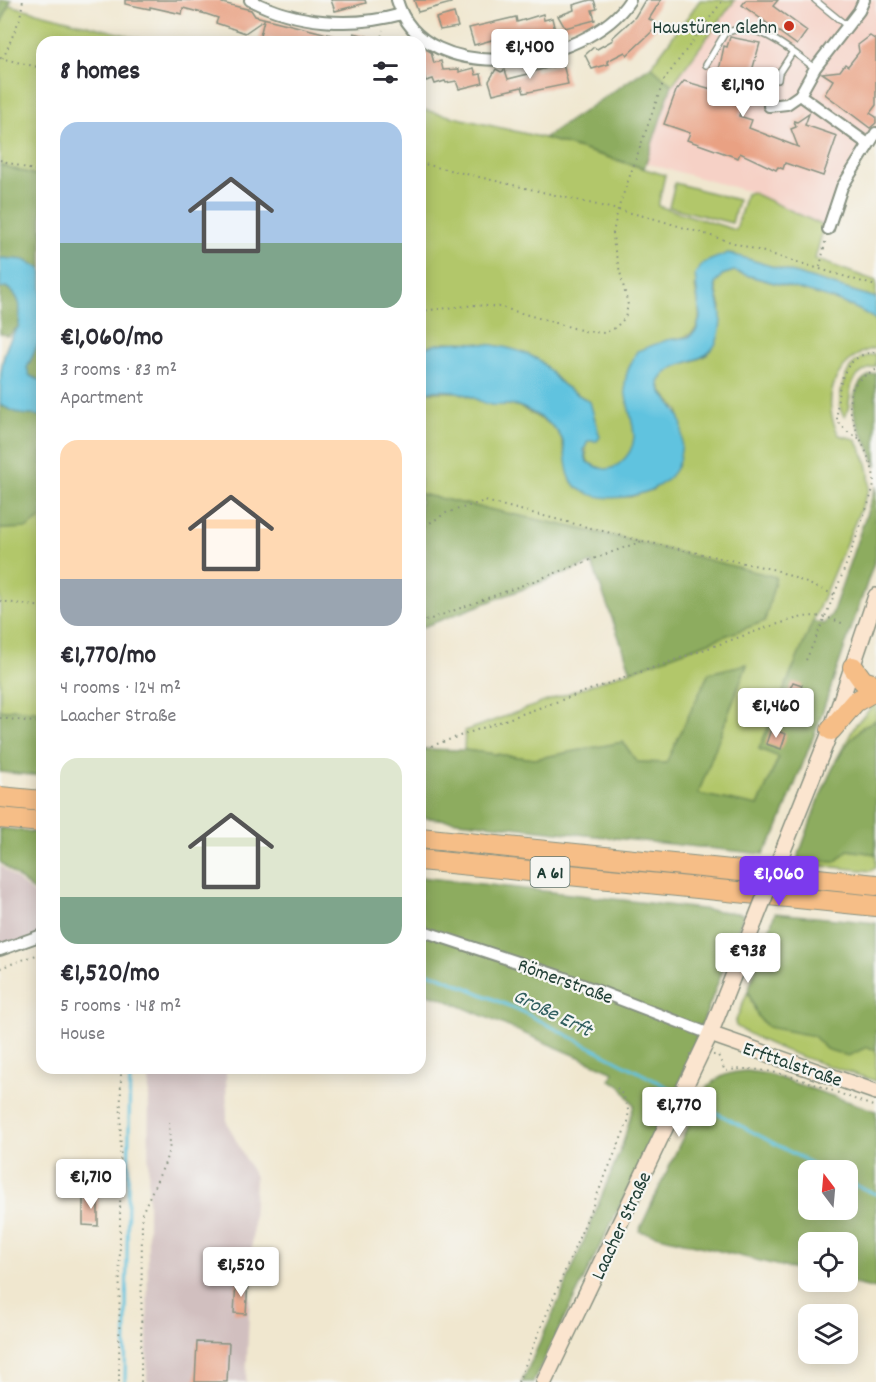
<!DOCTYPE html>
<html lang="en">
<head>
<meta charset="utf-8">
<style>
	body { margin:0; font-family:Dekko,sans-serif; background:#f7f7f7; color:#2b2b33; height:100vh; display:flex; flex-direction:column; font-size:22px; white-space:nowrap }
	* { box-sizing:border-box; margin:0 }
	p { font-size:20px; color:#7c7c81 }
	.icon { flex:none; width:33px; height:33px; fill:none; stroke:currentColor; stroke-width:2; stroke-linecap:round; stroke-linejoin:round }
	.map { position:relative; flex:1; overflow:hidden }
	.side { position:absolute; left:36px; top:36px; width:390px; height:1038px; display:flex; flex-direction:column; background:#fff; border-radius:18px; box-shadow:0 3px 15px #0003 }
	.side>* { flex:none }
	.needle { width:39px; rotate:344deg }
	.tools { position:absolute; left:798px; top:1160px; display:grid; gap:12px }
	.tools a { display:grid; place-items:center; width:60px; height:60px; border-radius:12px; background:#fff; box-shadow:0 3px 15px #0003; font-size:30px }
	.price { position:absolute; translate:-50% -51px; padding:0 14px; border-radius:6px; background:#fff; color:#222; font-size:20px; line-height:39px; filter:drop-shadow(0 2px 3px #0008) }
	.price::after { content:''; position:absolute; left:50%; top:36px; width:18px; height:14px; margin-left:-9px; background:inherit; clip-path:polygon(0 0,100% 0,50% 100%) }
	.price.on { background:#7c3aed; color:#fff }
	ul { padding:0; list-style:none }
	li { display:grid; align-content:center; gap:12px; height:318px; padding:0 24px }
	li span { display:grid; place-items:center; height:186px; border-radius:18px; color:#555 }
	li>.icon { margin-inline-start:auto }
	span .icon { width:108px; height:108px; fill:#fffc; stroke-width:1 }
	li b { font-size:26px }
	h2 { display:flex; justify-content:space-between; align-items:center; height:72px; padding:0 24px; font-size:26px }
	.map>svg:first-child { display:block }
	.built { fill:#f6d1c6 }
	.industrial { fill:#d1bfbf }
	.green { fill:#b2c76b; stroke:#688250; stroke-width:1.5 }
	.forest { fill:#8dac5f; stroke:#56744a; stroke-width:1.5; fill-rule:evenodd }
	.water { fill:#61c3df; stroke:#40808a; stroke-width:1.5 }
	.lines { fill:none; stroke-linecap:round; stroke-linejoin:round }
	.stream { stroke:#61c3df; stroke-width:3 }
	.building { fill:#e9a183 }
	.service-casing { stroke:#889282; stroke-width:8 }
	.minor-casing { stroke:#889282; stroke-width:14 }
	.secondary-casing { stroke:#889282; stroke-width:18 }
	.motorway-casing { stroke:#889282; stroke-width:22 }
	.path { stroke:#889282; stroke-width:2; stroke-dasharray:1.5 4.5; stroke-linecap:butt }
	.service { stroke:#fff; stroke-width:5 }
	.minor { stroke:#fff; stroke-width:10 }
	.secondary { stroke:#fbe5cf; stroke-width:15 }
	.motorway { stroke:#f6be87; stroke-width:20 }
	.secondary-bridge-casing { stroke:#889282; stroke-width:18; stroke-linecap:butt }
	.secondary-bridge { stroke:#fbe5cf; stroke-width:15 }
	.poi-dot { fill:#c8321e; stroke:#f6f6f2; stroke-width:2 }
	.labels { text-anchor:middle; stroke-width:4.5; stroke-linejoin:round; paint-order:stroke }
	.shield { fill:#f6f6f2; stroke:#60746d; stroke-width:1.5 }
	.shield-label { font-size:18px; font-weight:bold; fill:#1f3d34 }
	.poi-label { font-size:20px; fill:#1f3d34; stroke:#f6f6f2; text-anchor:end }
	.street-label { font-size:20px; fill:#1f3d34; stroke:#f6f6f2 }
	.water-label { font-size:21px; font-style:italic; fill:#305e5f; stroke:#f6f6f2 }
</style>
</head>
<body>
<div class="map">
<svg width="876" height="1382" viewBox="0 0 876 1382">
	<rect width="100%" height="100%" fill="#f6f6f2"/>
	<filter id="ink" filterUnits="userSpaceOnUse"><feTurbulence type="fractalNoise" baseFrequency=".0167" numOctaves="2"/><feDisplacementMap in="SourceGraphic" scale="12" xChannelSelector="R" yChannelSelector="G"/><feConvolveMatrix kernelMatrix="1 2 1 2 8 2 1 2 1" color-interpolation-filters="sRGB"/></filter>
	<filter id="wash" filterUnits="userSpaceOnUse"><feTurbulence type="fractalNoise" baseFrequency=".008" numOctaves="4" result="noise"/><feDisplacementMap in="SourceGraphic" scale="24" xChannelSelector="R" yChannelSelector="G"/><feGaussianBlur stdDeviation="1.35" result="paint"/><feColorMatrix in="noise" values="0 0 0 0 0 0 0 0 0 0 0 0 0 0 0 0 0 1.4 0 .05"/><feComposite in="paint" operator="in"/></filter>
	<g filter="url(#wash)">
		<rect width="100%" height="100%" fill="#f0e7cf"/>
		<polygon class="built" points="736,0 876,0 876,124 838,184 824,226 751,192 646,163 672,85"/>
		<g class="industrial">
			<polygon points="0,865 42,901 42,935 0,948"/>
			<polygon points="149,1068 226,1068 227,1123 255,1177 246,1382 147,1382"/>
		</g>
		<g class="green">
			<polygon points="700,0 735,0 672,85 651,66"/>
			<polygon points="9,5 153,42 42,42 42,177 0,165 0,26"/>
			<path d="M420 109 544 138 665 175 658 206 736 230 746 194 751 192 824 226 815 259 876 281V298L728 253 695 287C702 318 705 338 667 340L627 402C630 410 635 420 636 429 638 447 620 475 600 469 596 468 591 464 588 462 583 446 589 420 590 402L563 385 537 359 519 352 497 346 446 342 420 350Z"/>
			<polygon points="675,183 738,200 732,223 669,207"/>
			<path d="M734 271C775 286 843 295 876 320V348C836 356 819 400 839 435L855 439C866 456 871 469 869 489L759 749 779 756 758 806 698 794 747 665 709 673 667 763 637 762 623 742 534 759 464 750 465 731 765 621 621 538 420 494V392H458L489 404 518 406 553 426 561 437 572 482 580 490 611 496 630 497 652 490 666 480 677 467 679 411 663 393 659 382C672 359 688 367 708 354L721 308 715 284 722 275Z"/>
			<path d="M876 354V366C839 378 856 398 845 417 834 408 843 378 851 367 857 358 866 355 876 354Z"/>
			<polygon points="42,517 42,713 14,709 0,711 0,529 27,528"/>
			<polygon points="876,696 876,720 862,727 835,762 856,724 871,708 869,699"/>
			<polygon points="848,850 876,854 876,866 871,871 796,863 797,859 835,862"/>
			<path d="M748 991C764 1045 775 1019 813 1035 818 1038 822 1045 826 1049L867 1047 876 1050V1081C832 1066 775 1052 736 1026L735 1022Z"/>
		</g>
		<g class="forest">
			<polygon points="0,0 11,0 0,26"/>
			<polygon points="651,66 672,85 644,168 544,138"/>
			<polygon points="0,165 42,177 42,272 40,268 24,260 0,258"/>
			<path d="M6 287C22 297 21 308 19 326L8 336 0 333V288Z"/>
			<polygon points="42,335 42,381 30,376 27,368"/>
			<path d="M876 373V468C872 441 845 421 856 391 860 381 865 376 876 373Z"/>
			<polygon points="0,405 20,414 42,416 42,517 27,528 0,529"/>
			<polygon points="876,486 876,557 816,730 776,833 763,854 420,817 420,749 464,750 534,759 623,742 637,762 666,763 709,673 747,664 698,794 758,806 779,757 759,749 813,621 824,624 832,614"/>
			<polygon points="420,494 621,538 776,577 765,621 631,671 592,563 420,628"/>
			<polygon points="14,709 42,712 42,776 0,772 0,711"/>
			<path d="M876 720V854L848 850 835 862 797 859C813 820 834 736 876 720Z"/>
			<polygon points="0,828 42,833 42,898 0,862"/>
			<polygon points="420,877 744,914 677,1090 533,1382 522,1382 565,1287 622,1146 634,1105 620,1085 610,1080 614,1072 439,997 420,992"/>
			<polygon points="775,913 876,923 876,1050 867,1047 848,1056 826,1049 814,1036 768,1027 758,1017 748,991"/>
			<path d="M747 1071 768 1074 876 1111V1289L842 1281H848V1242H808V1273L639 1231 705 1090C718 1076 728 1072 747 1071ZM808 1170H848V1209H808Z"/>
		</g>
		<g class="water">
			<path d="M728 253 876 298V320C843 295 775 286 734 271L722 275 715 284C716 296 721 305 721 317 720 375 679 349 659 382 660 400 682 407 682 430 682 441 682 456 677 466 664 496 605 507 579 489 563 478 568 455 562 439 556 425 532 411 518 406 510 404 500 406 491 405 479 402 468 394 457 392 444 389 432 391 420 392V350C446 335 511 344 537 359 547 365 553 377 563 385 571 391 581 396 590 402L600 437 597 441H588L584 450 587 462C600 469 609 473 620 463 648 440 625 414 625 385 625 373 632 361 637 351L667 340 689 337 696 331 700 318 695 274 703 263Z"/>
			<path d="M0 258 24 260 40 268 42 272V335L27 368 30 376 42 381V416L20 414 0 405C0 374 0 349 19 326 21 308 22 297 6 287L0 288Z"/>
		</g>
		<g class="lines">
			<g class="stream">
				<polyline points="420,971 437,975 521,1011 677,1092"/>
				<polyline points="685,1096 824,1170"/>
				<polyline points="848,1182 876,1194"/>
				<polyline points="125,1382 130,1068"/>
			</g>
		</g>
		<g id="blocks">
			<g class="building">
				<polygon points="125,0 222,0 222,3 251,10 255,16 348,39 348,42 282,42 270,39 268,42 259,40 264,20 245,33 216,23 218,18 206,14 183,8 182,14 150,7 150,9 125,4"/>
				<polygon points="331,0 365,0 366,3 335,11"/>
				<polygon points="414,0 451,0 451,3 418,12"/>
				<polygon points="590,0 594,0 597,9 592,10 595,20 565,28 558,16 574,10 573,5"/>
				<polygon points="645,0 661,0 649,19 659,25 627,55 625,52 607,61 609,64 592,69 585,55 594,47 597,49 613,40 612,38 635,17"/>
				<polygon points="746,0 778,0 773,6 807,31 797,45 742,5"/>
				<polygon points="454,13 458,27 440,30 436,18"/>
				<polygon points="543,14 544,20 552,18 556,35 528,43 526,35 512,39 510,46 505,41 500,43 499,38 474,45 469,28 516,17 517,22"/>
				<polygon points="354,33 378,39 378,42 351,42"/>
				<polygon points="870,36 876,40 876,105 870,113 876,117 876,123 870,128 825,94 833,80 822,73 840,71 845,64 848,66 859,52 858,45"/>
				<polygon points="730,37 760,43 739,116 752,120 749,128 798,147 791,129 796,127 794,121 797,122 809,114 805,125 837,136 823,176 785,163 783,169 778,167 776,170 740,153 738,158 687,140 690,133 664,124 676,91 684,81 715,90 724,46 727,47"/>
				<polygon points="420,46 431,52 434,63 441,61 443,70 459,69 459,72 474,68 476,75 481,74 483,83 459,89 456,81 446,83 445,81 435,84 433,79 426,81 420,62"/>
				<polygon points="563,64 568,84 524,93 522,87 493,94 489,81 496,69 501,72 505,70 508,79 528,74 533,65 535,71"/>
				<polygon points="793,682 802,685 798,697 788,693"/>
				<polygon points="771,729 786,734 781,749 766,744"/>
				<polygon points="83,1194 98,1194 98,1226 83,1225"/>
				<polygon points="236,1282 248,1283 246,1314 234,1313"/>
				<polygon points="197,1342 229,1343 227,1382 195,1382"/>
			</g>
		</g>
	</g>
	<g filter="url(#ink)">
		<use href="#blocks" fill-opacity="0" stroke="#889282" stroke-width="1.5"/>
		<g class="lines">
			<g class="service-casing">
				<g id="service">
					<polyline points="815,0 847,26"/>
					<path d="M706 65 725 33C758 19 789 50 815 68"/>
					<polyline points="778,80 779,73 792,53"/>
				</g>
			</g>
			<g class="minor-casing">
				<g id="minor">
					<path d="M250 0C296 24 352 28 402 14"/>
					<path d="M397 0C423 92 588 66 630 0"/>
					<polyline points="800,95 868,144"/>
					<polyline points="769,106 787,104 800,95 815,68 859,11 864,0"/>
					<polyline points="828,229 842,187 876,133"/>
					<polyline points="420,930 562,977 710,1034"/>
					<polyline points="0,950 42,935"/>
				</g>
			</g>
			<g class="secondary-casing">
				<g id="secondary">
					<polyline points="786,843 831,730 876,596"/>
					<polyline points="710,1034 876,1092"/>
					<polyline points="544,1382 710,1034 755,921"/>
				</g>
			</g>
			<g class="motorway-casing">
				<g id="motorway">
					<polyline points="853,667 863,681 876,685"/>
					<polyline points="831,730 855,702 876,690"/>
					<polyline points="0,797 42,801"/>
					<polyline points="0,818 42,822"/>
					<polyline points="420,838 876,885"/>
					<polyline points="420,860 876,906"/>
				</g>
			</g>
			<g class="path">
				<polyline points="380,42 383,30"/>
				<polyline points="0,58 42,68"/>
				<polyline points="3,59 20,18 23,0"/>
				<polyline points="0,160 42,173"/>
				<polyline points="420,163 652,218 876,286"/>
				<polyline points="820,267 826,238"/>
				<polyline points="420,311 475,305 500,307 584,331 604,333 615,328 625,318 628,305 614,247 613,233 618,209 664,80 723,0"/>
				<path d="M859 438 850 434 837 421C837 392 839 355 876 352"/>
				<polyline points="420,529 446,513 485,501 642,541 776,570 835,595"/>
				<polyline points="0,601 42,607"/>
				<polyline points="420,623 642,541"/>
				<path d="M806 660C826 616 844 572 860 527 864 513 872 497 874 483 876 448 817 393 876 370"/>
				<polyline points="0,718 42,723"/>
				<path d="M420 750 768 627C800 618 814 609 846 625"/>
				<polyline points="0,968 42,953"/>
				<path d="M713 1055H718L725 1071C770 1061 832 1092 876 1107"/>
				<polyline points="119,1382 121,1068"/>
				<polyline points="141,1382 142,1213 165,1163 170,1145 169,1119"/>
				<path d="M518 1382 628 1122C629 1107 627 1099 617 1088"/>
			</g>
			<use href="#service" class="service"/>
			<use href="#minor" class="minor"/>
			<use href="#secondary" class="secondary"/>
			<use href="#motorway" class="motorway"/>
			<g class="secondary-bridge-casing">
				<polyline id="secondary-bridge" points="755,921 786,843"/>
			</g>
			<use href="#secondary-bridge" class="secondary-bridge"/>
		</g>
	</g>
	<circle class="poi-dot" cx="789" cy="26" r="6"/>
	<g class="labels">
		<rect class="shield" x="530.5" y="857" width="39" height="30" rx="4.5"/>
		<g class="shield-label">
			<text x="550" y="878">A 61</text>
		</g>
		<g class="poi-label">
			<text x="777" y="33">Haustüren Glehn</text>
		</g>
		<g class="street-label">
			<text transform="translate(566 980) rotate(20)" y="7">Römerstraße</text>
			<text transform="translate(793 1063) rotate(19)" y="7">Erfttalstraße</text>
			<text transform="translate(620 1225) rotate(-65)" y="7">Laacher Straße</text>
		</g>
		<g class="water-label">
			<text transform="translate(553 1012) rotate(26)" y="7">Große Erft</text>
		</g>
	</g>
</svg>
<div class="tools">
<a><svg class="needle" viewBox="-14 -14 28 28"><path d="M0-13l5 13h-10z" fill="#e53935"/><path d="M0 13l5-13h-10z" fill="#7c7c81"/></svg></a>
<a><svg class="icon" aria-label="locate" viewBox="0 0 24 24"><circle cx="12" cy="12" r="6"/><path d="M12 2v4M12 18v4M2 12h4M18 12h4"/></svg></a>
<a><svg class="icon" aria-label="layers" viewBox="0 0 24 24"><path d="M12 4l9 5-9 5-9-5zM3 14l9 5 9-5"/></svg></a>
</div>
<b class="price" style="left:530px;top:80px">€1,400</b>
<b class="price" style="left:743px;top:118px">€1,190</b>
<b class="price" style="left:776px;top:739px">€1,460</b>
<b class="price on" style="left:779px;top:907px">€1,060</b>
<b class="price" style="left:748px;top:984px">€938</b>
<b class="price" style="left:679px;top:1138px">€1,770</b>
<b class="price" style="left:91px;top:1210px">€1,710</b>
<b class="price" style="left:241px;top:1298px">€1,520</b>
<section class="side">
<h2>8 homes<svg class="icon" aria-label="filters" viewBox="0 0 24 24"><path d="M4 7h16M4 17h16"/><circle cx="9" cy="7" r="2"/><circle cx="15" cy="17" r="2"/></svg></h2>
<ul>
<li><span style="background:linear-gradient(#a9c7e8 65%,#7fa58c 0)"><svg class="icon" aria-label="home" viewBox="0 0 24 24"><path d="M3 11l9-7 9 7M6 9v11h12V9"/></svg></span><div><b>€1,060/mo</b><p>3 rooms · 83 m²</p><p>Apartment</p></div></li>
<li><span style="background:linear-gradient(#ffd9b3 75%,#9aa5b1 0)"><svg class="icon" aria-label="home" viewBox="0 0 24 24"><path d="M3 11l9-7 9 7M6 9v11h12V9"/></svg></span><div><b>€1,770/mo</b><p>4 rooms · 124 m²</p><p>Laacher Straße</p></div></li>
<li><span style="background:linear-gradient(#dfe7d0 75%,#7fa58c 0)"><svg class="icon" aria-label="home" viewBox="0 0 24 24"><path d="M3 11l9-7 9 7M6 9v11h12V9"/></svg></span><div><b>€1,520/mo</b><p>5 rooms · 148 m²</p><p>House</p></div></li>
</ul>
</section>
</div>
</body>
</html>
